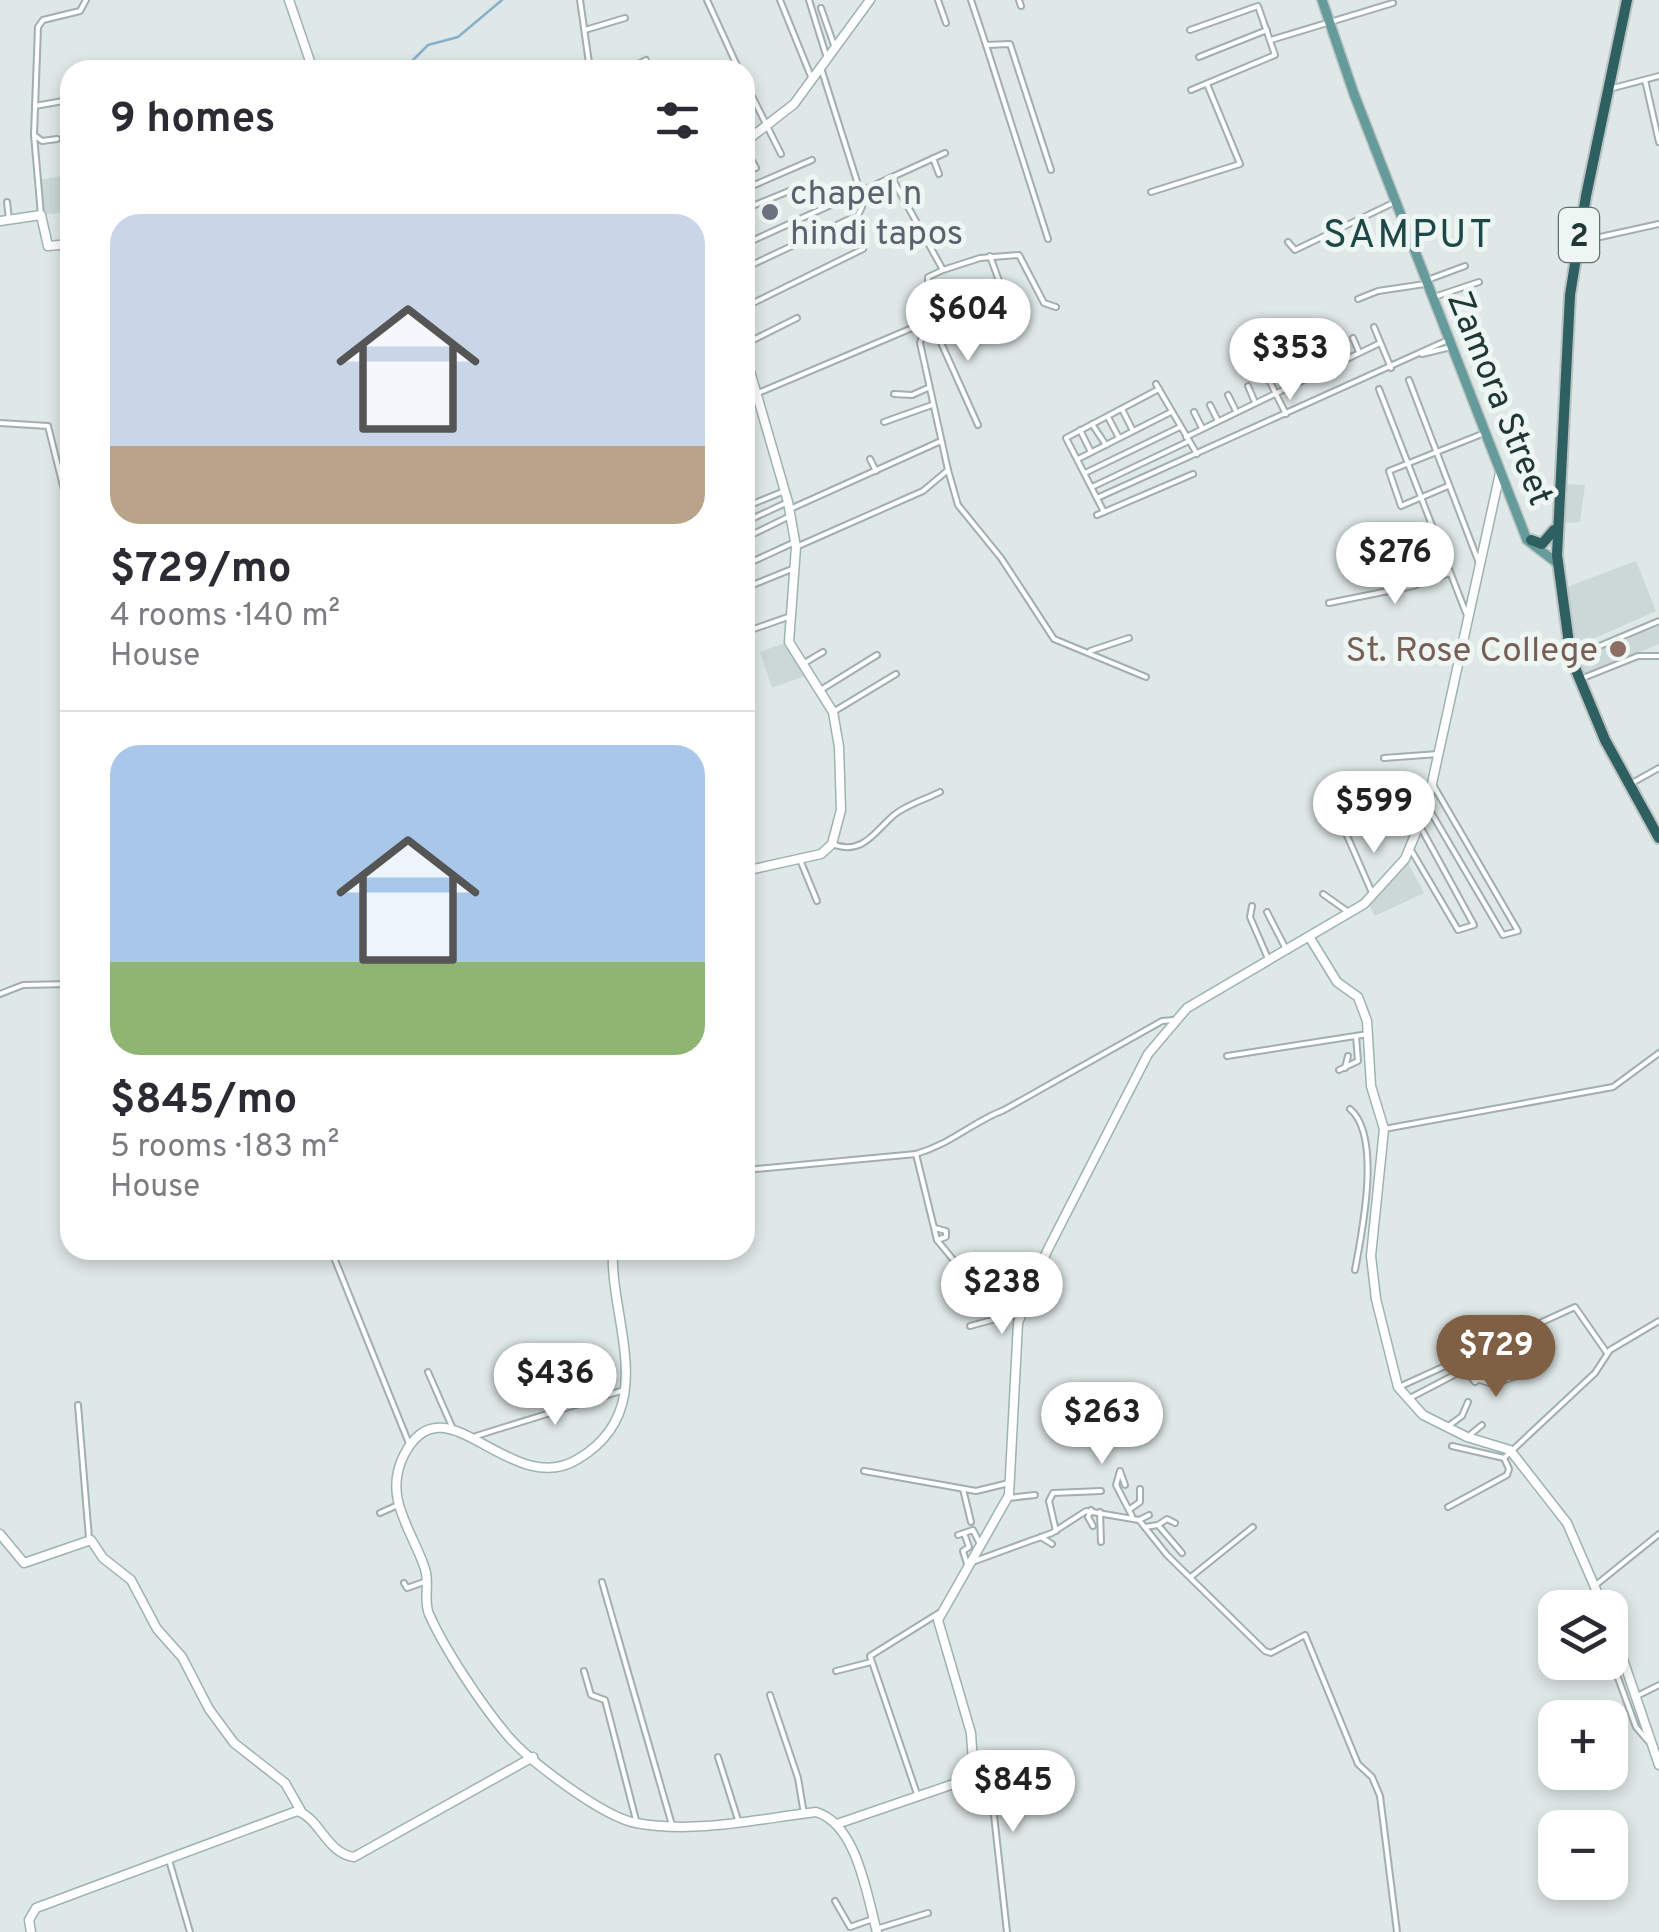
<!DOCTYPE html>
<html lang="en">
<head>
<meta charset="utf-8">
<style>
	body { margin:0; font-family:Overpass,sans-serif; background:#f2f2f3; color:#2b2b33; height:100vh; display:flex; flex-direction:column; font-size:38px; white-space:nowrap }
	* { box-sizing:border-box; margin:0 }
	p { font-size:32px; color:#7c7c81 }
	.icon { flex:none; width:55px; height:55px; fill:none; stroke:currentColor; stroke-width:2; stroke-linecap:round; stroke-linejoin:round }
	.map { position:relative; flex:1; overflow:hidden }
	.details { position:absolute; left:60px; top:60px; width:695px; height:1200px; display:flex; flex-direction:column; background:#fff; border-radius:30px; box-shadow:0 5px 15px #0003 }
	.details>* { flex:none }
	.tools { position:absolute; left:1538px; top:1590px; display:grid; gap:20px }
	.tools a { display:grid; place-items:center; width:90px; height:90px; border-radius:20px; background:#fff; box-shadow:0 5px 15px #0003; font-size:50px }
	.price { position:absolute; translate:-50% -85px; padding:0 22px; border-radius:35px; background:#fff; color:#222; font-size:32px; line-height:65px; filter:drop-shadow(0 2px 5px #0008) }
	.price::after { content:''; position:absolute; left:50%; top:60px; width:30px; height:22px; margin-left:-15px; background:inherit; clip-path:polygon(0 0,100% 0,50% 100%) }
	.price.active { background:#806045; color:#fff }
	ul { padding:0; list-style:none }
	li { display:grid; align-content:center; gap:20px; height:530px; padding:0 50px }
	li+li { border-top:2px solid #e1e1e2 }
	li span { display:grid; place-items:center; height:310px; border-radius:30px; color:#555 }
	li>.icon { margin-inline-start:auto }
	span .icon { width:180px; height:180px; fill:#fffc; stroke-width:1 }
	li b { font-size:42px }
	h2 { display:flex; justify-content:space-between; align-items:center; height:120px; padding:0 50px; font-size:42px }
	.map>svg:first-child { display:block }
	.built { fill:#ccd8d6 }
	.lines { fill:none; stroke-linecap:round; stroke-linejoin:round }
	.stream { stroke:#88b0cb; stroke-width:2.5 }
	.street-casing { stroke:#a1afae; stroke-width:8 }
	.secondary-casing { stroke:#9eb3b1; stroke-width:11 }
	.primary-casing { stroke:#bcc3c3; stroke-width:12 }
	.highway-casing { stroke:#bcc3c3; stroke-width:14 }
	.street { stroke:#fff; stroke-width:4 }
	.secondary { stroke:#fff; stroke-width:8 }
	.primary { stroke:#659c9b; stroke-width:9 }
	.highway { stroke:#2e5f61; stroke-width:10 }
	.worship-dot { fill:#6b7280; stroke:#eef6f4; stroke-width:4 }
	.education-dot { fill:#8d6e63; stroke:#eef6f4; stroke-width:4 }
	.labels { text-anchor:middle; stroke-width:10; stroke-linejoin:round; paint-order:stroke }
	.shield { fill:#eef6f4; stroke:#5e706f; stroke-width:2.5 }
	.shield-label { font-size:32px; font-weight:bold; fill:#203736 }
	.worship-label { font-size:35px; fill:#5b616d; stroke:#eef6f4; text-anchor:start }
	.street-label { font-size:35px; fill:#203736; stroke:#eef6f4 }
	.education-label { font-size:35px; fill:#785e54; stroke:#eef6f4; text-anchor:end }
	.quarter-label { font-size:40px; letter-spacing:2.5px; fill:#1e4747; stroke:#eef6f4 }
</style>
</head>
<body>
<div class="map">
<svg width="1659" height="1932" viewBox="0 0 1659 1932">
	<rect width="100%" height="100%" fill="#dee8e6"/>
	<g class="built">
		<polygon points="61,176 66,212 42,215 39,180"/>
		<polygon points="1565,484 1585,485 1580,522 1563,523"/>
		<polygon points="1636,561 1656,611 1577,646 1567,587"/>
		<polygon points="1659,621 1659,644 1584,676 1577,655"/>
		<polygon points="788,642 805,676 772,688 760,652"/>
		<polygon points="1407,861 1424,893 1375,916 1368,903"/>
	</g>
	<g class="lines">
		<polyline class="stream" points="403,70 428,45 458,37 502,0"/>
		<g class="street-casing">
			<g id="street">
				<polyline points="580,0 590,70"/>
				<polyline points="707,0 739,70"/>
				<polyline points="780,0 812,79"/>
				<polyline points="809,0 826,55"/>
				<polyline points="938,0 946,23"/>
				<polyline points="971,0 986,45 1010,44 1051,170"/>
				<polyline points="1019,0 1021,6"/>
				<polyline points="821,8 834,45"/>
				<polyline points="585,30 625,18"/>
				<polyline points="1190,30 1258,6 1275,55 1191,90"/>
				<polyline points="1271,40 1393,3"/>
				<polyline points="986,45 1048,239"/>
				<polyline points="1199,57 1267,30"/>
				<polyline points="821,68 860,191"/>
				<polyline points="625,70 646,60"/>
				<polyline points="1645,80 1659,142"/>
				<polyline points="745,82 781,154"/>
				<polyline points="1613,88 1659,76"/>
				<polyline points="35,106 63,101"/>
				<polyline points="34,135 42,141 57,139"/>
				<polyline points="745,148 756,168"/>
				<polyline points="933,158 939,174"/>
				<polyline points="892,178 943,270 928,277 929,316 920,343 948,470"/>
				<polyline points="745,189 812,160"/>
				<polyline points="1151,192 1240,164 1207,84"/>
				<polyline points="7,202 9,220"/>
				<polyline points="745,209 794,189"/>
				<polyline points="41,215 34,135 38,27 43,20 80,11 86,0"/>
				<polyline points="1582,241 1659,224"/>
				<polyline points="1288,242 1295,250 1395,202"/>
				<polyline points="745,244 945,153"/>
				<polyline points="990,256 1010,311"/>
				<polyline points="745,268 858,215 862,207 856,194"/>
				<polyline points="943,270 980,258 1019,255 1044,303 1056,307"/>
				<polyline points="1430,279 1465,266"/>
				<polyline points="1437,296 1479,282"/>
				<polyline points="1358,299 1378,291 1425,284"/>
				<polyline points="745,307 863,249"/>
				<polyline points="929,316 978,425"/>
				<polyline points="1374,327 1391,368"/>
				<polyline points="1353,338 1359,352"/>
				<polyline points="745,344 797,318"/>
				<polyline points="1331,348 1338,361"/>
				<polyline points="1422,354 1451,347"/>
				<polyline points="1309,357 1316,371"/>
				<polyline points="1290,369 1295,382"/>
				<polyline points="1268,378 1286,414"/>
				<polyline points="1409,380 1479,563"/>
				<polyline points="1156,384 1197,454"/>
				<polyline points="1248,386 1254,400"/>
				<polyline points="1379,389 1466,613"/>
				<polyline points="758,393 924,323"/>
				<polyline points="894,394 912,395 928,388"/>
				<polyline points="1228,395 1235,409"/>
				<polyline points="1210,405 1217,419"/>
				<polyline points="1122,409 1133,431"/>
				<polyline points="1194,412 1202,428"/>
				<polyline points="1108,417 1119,438"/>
				<polyline points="884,422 932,405"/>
				<polyline points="0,423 48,426 70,514"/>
				<polyline points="1092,424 1106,445"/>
				<polyline points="1080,430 1091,452"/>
				<polyline points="1186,437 1380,343"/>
				<polyline points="870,459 876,471"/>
				<polyline points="1078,459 1171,412"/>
				<polyline points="1085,473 1180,427"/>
				<polyline points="1448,486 1401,506 1389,471 1482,434"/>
				<polyline points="1092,487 1189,441"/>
				<polyline points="1097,498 1448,340"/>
				<polyline points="745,507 782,492"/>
				<polyline points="790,509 941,441"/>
				<polyline points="1104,512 1066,438 1159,389"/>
				<polyline points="1097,515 1193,474"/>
				<polyline points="745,522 788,502"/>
				<polyline points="745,538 790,516"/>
				<polyline points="796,547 923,491 948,470 958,505 1001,558 1054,639 1146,677"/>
				<polyline points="745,565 795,542"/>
				<polyline points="745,588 792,569"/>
				<polyline points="1329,603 1413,586 1450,573"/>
				<polyline points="745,632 788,617"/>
				<polyline points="1090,651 1129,638"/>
				<polyline points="1571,658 1659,621"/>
				<polyline points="806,662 823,652"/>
				<polyline points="1583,678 1638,656 1659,656"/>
				<polyline points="819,691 877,655"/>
				<polyline points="833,712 896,674"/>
				<polyline points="1384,758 1438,754"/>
				<polyline points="1632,783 1659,768"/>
				<polyline points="1429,809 1503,935 1518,931 1432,783"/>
				<polyline points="1345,831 1373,895"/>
				<path d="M832 844C863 856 874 832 894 815 906 805 926 799 940 792"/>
				<polyline points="1411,850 1458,930 1474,925 1421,828"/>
				<polyline points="801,862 817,901"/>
				<polyline points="1323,894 1347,911"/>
				<polyline points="1252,906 1250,917 1269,961"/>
				<polyline points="1267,912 1287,951"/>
				<polyline points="0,994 23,985 70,984"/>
				<polyline points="1227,1056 1368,1034"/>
				<polyline points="1345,1068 1348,1056"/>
				<polyline points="1339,1070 1358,1061 1356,1036"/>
				<path d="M1350 1109C1382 1136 1362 1232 1355 1270"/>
				<polyline points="1384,1129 1613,1087 1659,1053"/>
				<path d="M916 1154C953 1143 974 1121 1004 1110L1162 1021 1174 1020"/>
				<polyline points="745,1170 916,1154 937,1240 998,1314 1020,1317"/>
				<polyline points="935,1228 946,1231 946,1237 937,1240"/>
				<polyline points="331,1250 410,1446"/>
				<polyline points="969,1295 982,1296"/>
				<polyline points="970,1326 1003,1317"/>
				<polyline points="1465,1369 1475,1382 1540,1343"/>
				<polyline points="428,1372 453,1429"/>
				<polyline points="1480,1380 1492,1384 1517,1376"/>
				<polyline points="1399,1387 1575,1307 1607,1353"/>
				<polyline points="1408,1399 1481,1361"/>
				<polyline points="78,1405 89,1538"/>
				<polyline points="1447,1427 1462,1416 1468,1402"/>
				<polyline points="1471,1434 1482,1425"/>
				<polyline points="476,1436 624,1390"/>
				<polyline points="1452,1446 1504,1458 1595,1373 1610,1350 1659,1321"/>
				<polyline points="864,1471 976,1491 1009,1483"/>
				<polyline points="1125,1485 1120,1471 1116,1485 1132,1516"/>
				<polyline points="963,1489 971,1522"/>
				<polyline points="1008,1498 1035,1495"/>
				<polyline points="1448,1507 1507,1475 1509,1469 1504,1458"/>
				<polyline points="1130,1509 1140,1502 1140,1489"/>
				<polyline points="1091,1510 1088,1517 1093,1526"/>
				<polyline points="1100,1512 1101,1542"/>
				<polyline points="380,1513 398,1505"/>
				<polyline points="1139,1520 1149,1515"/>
				<polyline points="1158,1525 1167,1519 1175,1523"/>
				<polyline points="1145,1527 1158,1525 1182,1553"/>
				<polyline points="1056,1531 1049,1501 1053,1493 1101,1491"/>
				<polyline points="964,1533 969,1547 963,1551 968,1567"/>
				<polyline points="958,1535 973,1530 980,1544"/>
				<polyline points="1041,1537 1052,1544"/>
				<polyline points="975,1561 1052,1533 1086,1511 1139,1520 1167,1555 1265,1651 1271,1653 1305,1635 1358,1764 1372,1777 1380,1796 1397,1932"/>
				<polyline points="1192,1576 1253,1527"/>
				<polyline points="602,1582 672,1825"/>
				<polyline points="404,1583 407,1588 427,1581"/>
				<polyline points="1597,1584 1659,1534"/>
				<polyline points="1589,1608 1586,1598 1596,1592"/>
				<polyline points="1610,1656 1636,1727 1648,1741"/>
				<polyline points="584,1671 591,1695 605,1700 636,1820"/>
				<polyline points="836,1671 871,1662"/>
				<polyline points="770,1695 798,1778 804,1814"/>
				<polyline points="1637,1696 1659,1685"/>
				<polyline points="718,1757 739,1823"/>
				<polyline points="977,1777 987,1779 991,1788 1007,1932"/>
				<polyline points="917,1794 870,1656 939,1613"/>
				<polyline points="169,1860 190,1932"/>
				<polyline points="835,1901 850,1927 873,1919"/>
				<polyline points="876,1929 928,1913"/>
			</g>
		</g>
		<g class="secondary-casing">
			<g id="secondary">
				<polyline points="289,0 313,70"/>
				<polyline points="745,142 794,104 870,0"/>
				<polyline points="0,221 41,215 48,246 70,244"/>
				<polyline points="745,354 788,502 796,547 789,642 833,712 839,747 841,810 832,844 821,854 745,871"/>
				<polyline points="1310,938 1337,982 1358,997 1367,1021 1371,1086 1384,1129 1371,1256 1376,1299 1398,1387 1423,1415 1467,1437 1510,1450 1567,1523 1604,1608"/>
				<path d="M613 1250C609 1320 662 1409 578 1459 510 1501 445 1375 404 1455 382 1498 413 1531 425 1569 430 1584 423 1599 429 1614 445 1650 481 1704 507 1735 529 1761 603 1817 636 1823 696 1834 757 1819 816 1812 857 1824 867 1896 877 1932"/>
				<polyline points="0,1534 24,1563 91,1540 103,1558 131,1580 157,1629 182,1657 209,1709 234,1743 285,1783 301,1811"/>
				<polyline points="1610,1621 1659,1765"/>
				<polyline points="837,1824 974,1777 971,1733 938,1620 1009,1495 1018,1323 1047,1251 1148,1054 1187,1008 1364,904 1405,859 1427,806 1500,473"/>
				<path d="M31 1932 29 1920 36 1908 297 1811C320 1818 326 1853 354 1857L533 1757"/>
			</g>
		</g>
		<g class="primary-casing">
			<polyline id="primary" points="1322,0 1354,94 1527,540 1557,563"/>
		</g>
		<g class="highway-casing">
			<g id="highway">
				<polyline points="1627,0 1586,196 1570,295 1557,555 1571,658 1605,740 1659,838"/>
				<polyline points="1531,540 1542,544 1554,530"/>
			</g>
		</g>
		<use href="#street" class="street"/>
		<use href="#secondary" class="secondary"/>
		<use href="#primary" class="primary"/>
		<use href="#highway" class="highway"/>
	</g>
	<circle class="worship-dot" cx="770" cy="212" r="10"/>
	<circle class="education-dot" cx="1618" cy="649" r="10"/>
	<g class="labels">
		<rect class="shield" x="1559" y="208" width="40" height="54" rx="8"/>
		<g class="shield-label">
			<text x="1579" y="246">2</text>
		</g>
		<g class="worship-label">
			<text x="790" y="204">chapel n<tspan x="790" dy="40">hindi tapos</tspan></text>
		</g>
		<g class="street-label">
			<text transform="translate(1501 398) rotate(68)" y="12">Zamora Street</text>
		</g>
		<g class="education-label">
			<text x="1598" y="661">St. Rose College</text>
		</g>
		<g class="quarter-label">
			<text x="1409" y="247">SAMPUT</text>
		</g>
	</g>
</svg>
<div class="tools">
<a><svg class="icon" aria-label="layers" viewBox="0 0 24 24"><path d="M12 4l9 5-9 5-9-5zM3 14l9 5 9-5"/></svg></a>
<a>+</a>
<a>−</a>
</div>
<b class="price" style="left:968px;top:364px">$604</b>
<b class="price" style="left:1290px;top:403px">$353</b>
<b class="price" style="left:1395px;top:607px">$276</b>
<b class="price" style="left:1374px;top:856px">$599</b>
<b class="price" style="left:1002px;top:1337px">$238</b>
<b class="price active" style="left:1496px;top:1400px">$729</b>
<b class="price" style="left:555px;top:1428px">$436</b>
<b class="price" style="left:1102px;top:1467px">$263</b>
<b class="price" style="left:1013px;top:1835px">$845</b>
<section class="details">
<h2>9 homes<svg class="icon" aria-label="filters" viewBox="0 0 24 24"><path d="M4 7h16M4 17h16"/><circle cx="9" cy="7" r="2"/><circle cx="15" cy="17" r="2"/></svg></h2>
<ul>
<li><span style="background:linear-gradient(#c9d6e8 75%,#b9a48a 0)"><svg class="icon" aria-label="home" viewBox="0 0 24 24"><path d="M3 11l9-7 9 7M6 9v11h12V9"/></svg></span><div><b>$729/mo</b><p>4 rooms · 140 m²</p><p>House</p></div></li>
<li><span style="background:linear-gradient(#a9c7e8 70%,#8fb573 0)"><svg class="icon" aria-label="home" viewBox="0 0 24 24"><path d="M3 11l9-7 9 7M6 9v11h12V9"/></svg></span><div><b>$845/mo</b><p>5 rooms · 183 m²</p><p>House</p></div></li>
</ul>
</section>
</div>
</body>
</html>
